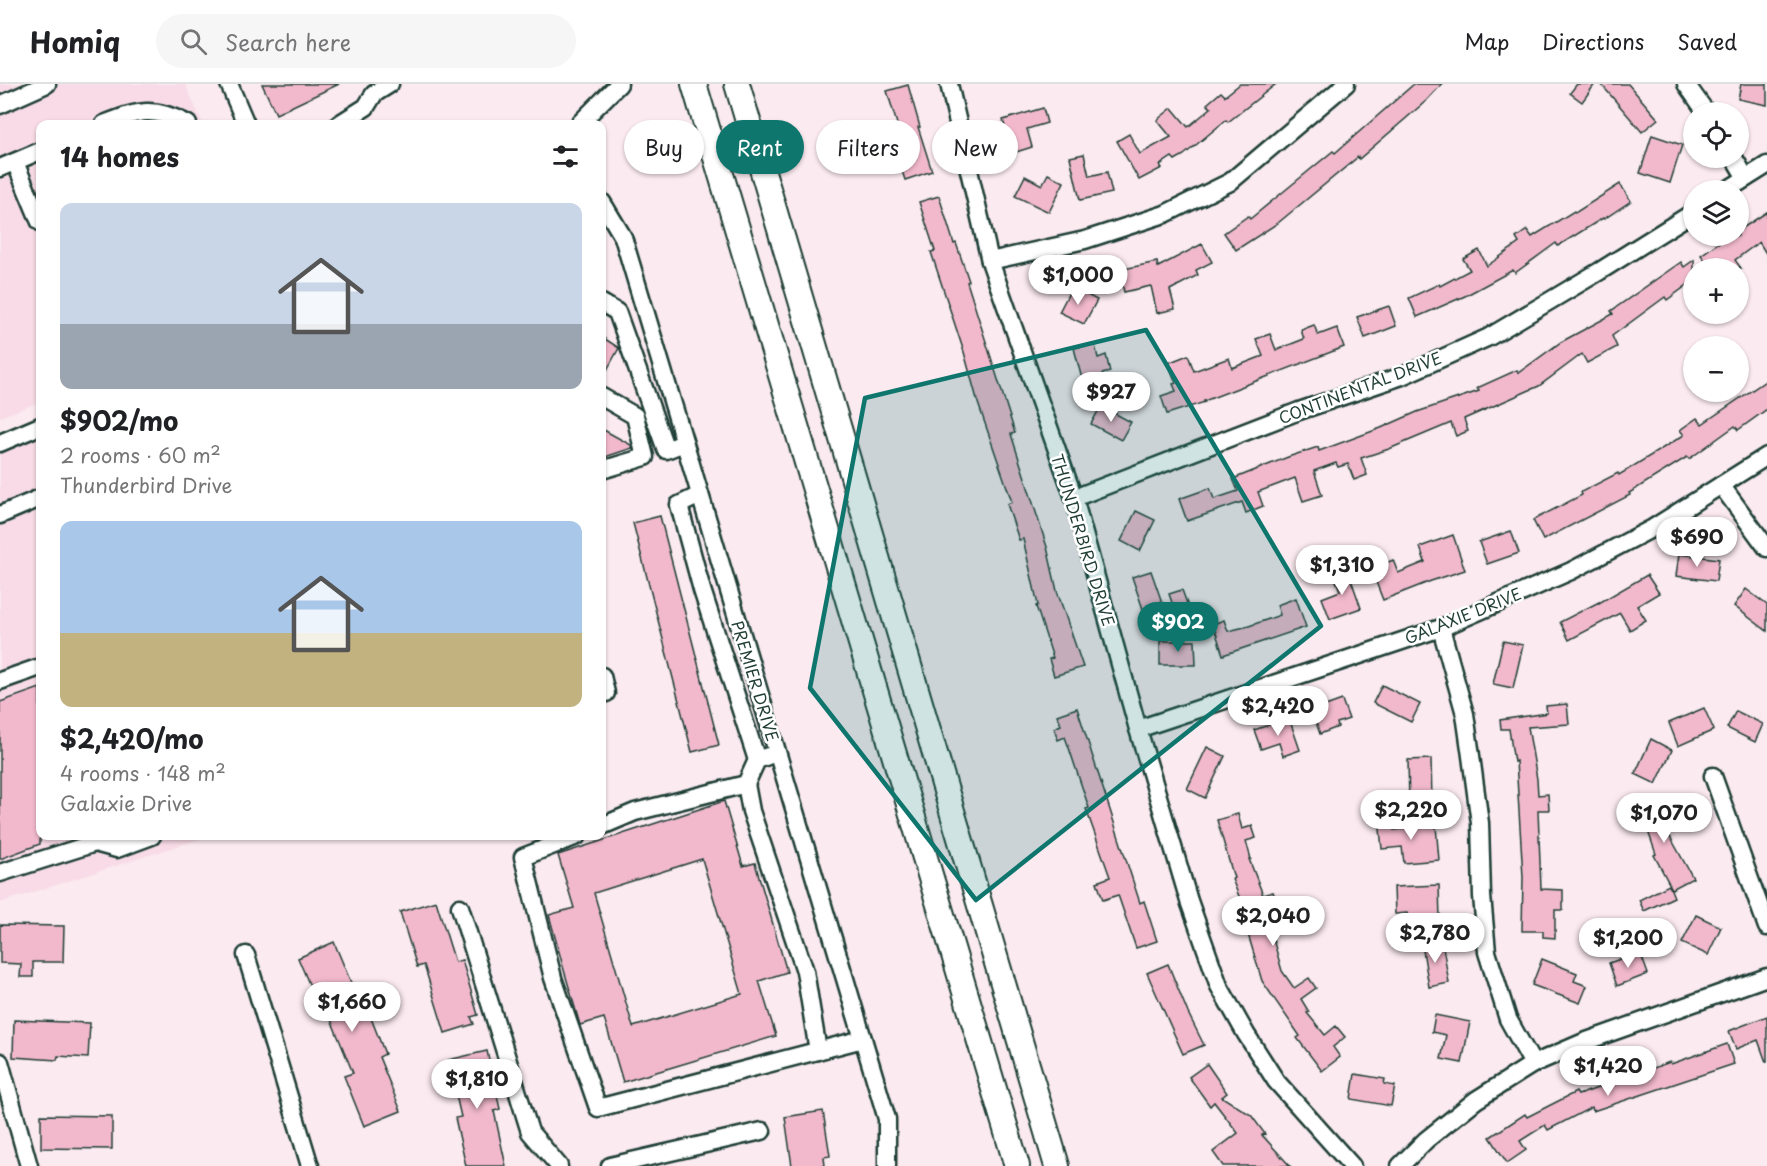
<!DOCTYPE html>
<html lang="en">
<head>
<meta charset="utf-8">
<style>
	body { margin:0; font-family:"Playpen Sans",sans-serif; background:#f6f6f6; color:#202124; height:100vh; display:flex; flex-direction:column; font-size:22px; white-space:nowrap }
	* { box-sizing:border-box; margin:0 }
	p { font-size:20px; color:#757577 }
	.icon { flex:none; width:33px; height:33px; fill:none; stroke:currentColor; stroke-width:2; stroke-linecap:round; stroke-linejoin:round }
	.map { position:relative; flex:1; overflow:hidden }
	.panel { position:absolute; left:36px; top:36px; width:570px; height:720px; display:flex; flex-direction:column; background:#fff; border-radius:12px; box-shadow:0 2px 4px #0004 }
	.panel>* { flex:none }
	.guide { position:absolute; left:624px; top:36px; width:570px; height:54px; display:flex; gap:12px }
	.controls { position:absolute; left:1683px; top:18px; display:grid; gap:12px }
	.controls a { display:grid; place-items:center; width:66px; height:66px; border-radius:50%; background:#fff; box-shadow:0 2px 4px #0004; font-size:30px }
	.price { position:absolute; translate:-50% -51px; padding:0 14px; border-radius:21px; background:#fff; color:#222; font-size:20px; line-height:39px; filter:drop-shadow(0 2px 3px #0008) }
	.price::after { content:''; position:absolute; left:50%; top:36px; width:18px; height:14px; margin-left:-9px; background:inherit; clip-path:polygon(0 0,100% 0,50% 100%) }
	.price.active { background:#0f766e; color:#fff }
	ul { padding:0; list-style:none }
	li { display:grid; align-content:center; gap:12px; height:318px; padding:0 24px }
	li span { display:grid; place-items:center; height:186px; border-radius:12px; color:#555 }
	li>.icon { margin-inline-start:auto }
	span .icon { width:108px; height:108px; fill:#fffc; stroke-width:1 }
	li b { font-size:26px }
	h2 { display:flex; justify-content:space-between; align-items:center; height:72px; padding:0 24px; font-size:26px }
	.tag { padding:0 21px; border-radius:27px; background:#fff; box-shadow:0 2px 4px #0004; font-size:21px; line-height:54px }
	.tag.active { background:#0f766e; color:#fff }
	header { display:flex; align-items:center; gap:36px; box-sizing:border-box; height:84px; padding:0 30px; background:#fff; border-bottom:2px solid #e0e0e0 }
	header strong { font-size:28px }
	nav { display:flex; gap:33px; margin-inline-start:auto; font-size:21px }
	.search { width:420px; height:54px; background:#f6f6f6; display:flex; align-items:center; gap:15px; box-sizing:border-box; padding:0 21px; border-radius:33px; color:#757577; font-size:22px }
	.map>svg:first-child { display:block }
	.built { fill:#f8dbe6 }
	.building { fill:#f2b9cd; stroke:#1f3d34; stroke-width:1.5; fill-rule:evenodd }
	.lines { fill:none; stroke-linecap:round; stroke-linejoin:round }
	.minor-casing { stroke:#1f3d34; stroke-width:21 }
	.highway-casing { stroke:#1f3d34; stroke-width:28 }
	.minor { stroke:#fff; stroke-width:16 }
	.highway { stroke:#fff; stroke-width:24 }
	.marked { fill:#0f766e; fill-opacity:0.2; stroke:#0f766e; stroke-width:4.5; stroke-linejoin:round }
	.labels { text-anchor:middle; stroke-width:5; stroke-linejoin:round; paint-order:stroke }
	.street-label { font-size:16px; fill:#1f3d34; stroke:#fff }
</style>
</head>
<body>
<header>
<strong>Homiq</strong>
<div class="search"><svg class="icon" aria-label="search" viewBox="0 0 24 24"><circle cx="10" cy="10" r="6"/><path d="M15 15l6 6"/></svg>Search here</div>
<nav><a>Map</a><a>Directions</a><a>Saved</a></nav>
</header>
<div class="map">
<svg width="1767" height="1082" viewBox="0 0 1767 1082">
	<rect width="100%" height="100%" fill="#fbeaf0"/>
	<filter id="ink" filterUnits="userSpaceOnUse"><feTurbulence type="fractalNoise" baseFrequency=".0167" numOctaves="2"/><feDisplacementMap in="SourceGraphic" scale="12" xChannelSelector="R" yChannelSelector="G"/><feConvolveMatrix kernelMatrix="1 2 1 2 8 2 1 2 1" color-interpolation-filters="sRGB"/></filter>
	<g filter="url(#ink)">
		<g class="built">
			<polygon points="0,0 185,0 203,40 40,40 40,318 0,333"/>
			<polygon points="40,353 40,752 209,752 0,819 0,370"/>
		</g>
		<g class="building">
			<polygon points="262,0 339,0 276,30"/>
			<polygon points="1240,0 1276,0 1228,38 1226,36 1184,71 1175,76 1172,73 1160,81 1162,84 1139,96 1117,57 1129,50 1140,70 1171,53 1157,36 1172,24 1188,43 1211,24 1207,20 1221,8 1225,12"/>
			<polygon points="1414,0 1442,0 1426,17 1359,75 1358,73 1278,139 1236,166 1224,149 1248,132 1250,135 1333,67 1335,69"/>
			<polygon points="1577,0 1595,0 1582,18 1570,9"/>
			<polygon points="1601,0 1628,0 1658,35 1642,48"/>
			<polygon points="1741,0 1767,0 1767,21 1738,15"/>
			<polygon points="908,1 920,43 918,43 932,87 905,96 895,66 904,63 887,7"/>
			<polygon points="1043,24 1047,39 1027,45 1032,63 1013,69 1003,36"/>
			<polygon points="1652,51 1682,61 1670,99 1640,89"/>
			<polygon points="1084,70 1089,92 1107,88 1112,109 1080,116 1070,73"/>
			<polygon points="1048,90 1064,98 1049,128 1015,112 1025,92 1042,101"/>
			<polygon points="1620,100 1631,117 1604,135 1603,134 1558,162 1556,159 1515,189 1513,186 1465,212 1417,233 1409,214 1439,200 1440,202 1470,186 1463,175 1479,166 1487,182 1519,159 1516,154 1527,146 1532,153 1574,127 1575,129"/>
			<polygon points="939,112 954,160 956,159 969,197 967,198 1015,349 1011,350 1047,463 1057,507 1083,583 1054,592 1049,575 1053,574 1036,522 1038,521 1023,455 1019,456 1007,420 1012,418 978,319 964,268 931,168 935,167 919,118"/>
			<polygon points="1767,128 1767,171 1759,158 1735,176 1741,184 1711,184 1701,171 1728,152 1738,152 1738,147"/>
			<polygon points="1202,160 1212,178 1196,186 1198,191 1170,206 1175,225 1157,229 1151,202 1124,208 1119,186 1157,178 1158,183"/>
			<polygon points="1694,176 1694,196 1667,216 1665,213 1612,252 1617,263 1587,279 1582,270 1539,302 1464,335 1468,347 1456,352 1451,339 1389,365 1361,374 1367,391 1354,396 1348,380 1338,383 1336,379 1314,387 1322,411 1303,417 1295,394 1258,408 1263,422 1246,429 1242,418 1187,437 1179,415 1210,404 1214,415 1238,407 1233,395 1288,373 1318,363 1319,367 1381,344 1417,328 1479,307 1477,304 1517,286 1518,289 1561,258 1613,230 1611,227 1681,178 1684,183"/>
			<polygon points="1072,203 1097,216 1084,240 1059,228"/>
			<polygon points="1389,222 1396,242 1365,254 1357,233"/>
			<polygon points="1314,241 1318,251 1337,244 1344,263 1204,317 1205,318 1167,330 1161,312 1176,307 1173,300 1176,299 1168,279 1188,271 1194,287 1229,274 1232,284 1263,272 1256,255 1270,250 1276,266 1304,255 1301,246"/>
			<polygon points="602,253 619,264 602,295"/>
			<polygon points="1089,261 1095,261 1098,274 1106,271 1110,288 1102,290 1105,298 1084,303 1074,264"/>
			<polygon points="1767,296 1767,325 1738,346 1735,342 1689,375 1687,373 1629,409 1630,411 1543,456 1533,436 1582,411 1581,408 1618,389 1619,391 1684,351 1680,346 1697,334 1702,340"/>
			<polygon points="1101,322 1131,338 1121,356 1091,340"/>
			<polygon points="602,345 631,361 632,364 602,374"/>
			<polygon points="1136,427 1155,436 1140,467 1121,457"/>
			<polygon points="660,432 719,661 692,668 633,439"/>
			<polygon points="1511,447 1519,469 1487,480 1479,458"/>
			<polygon points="1453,451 1465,486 1431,497 1383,516 1371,485 1393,476 1398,489 1425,478 1420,463"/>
			<polygon points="1679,470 1719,475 1716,497 1676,492"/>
			<polygon points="1347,484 1361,524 1330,535 1322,514 1340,507 1333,489"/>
			<polygon points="1151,487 1164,524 1145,531 1132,493"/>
			<polygon points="1647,491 1659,509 1637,522 1646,536 1630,546 1620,529 1569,556 1560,538 1599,518 1599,519"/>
			<polygon points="1746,505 1767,521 1767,547 1734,522"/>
			<polygon points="1182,506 1189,525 1176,530 1169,510"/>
			<polygon points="1296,514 1306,543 1223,571 1213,540 1224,536 1228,547 1249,542 1280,531 1277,521"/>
			<polygon points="1160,557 1195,557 1196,581 1160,581"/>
			<polygon points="1503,557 1523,561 1513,604 1493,600"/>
			<polygon points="1382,601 1420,620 1411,638 1373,619"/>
			<polygon points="40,604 40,760 0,775 0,618"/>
			<polygon points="1342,616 1349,635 1337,639 1338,643 1320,650 1312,627"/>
			<polygon points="1567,620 1569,640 1528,643 1537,695 1538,711 1548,710 1549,726 1538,726 1541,805 1563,806 1563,826 1555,826 1555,854 1543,853 1543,847 1522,847 1523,793 1516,677 1514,678 1509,645 1501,645 1500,636 1547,629 1546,622"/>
			<polygon points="1077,624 1140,819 1144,817 1157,857 1136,864 1118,811 1103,816 1097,798 1110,793 1086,725 1089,724 1069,664 1065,653 1058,656 1054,644 1061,641 1057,631"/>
			<polygon points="1704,624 1714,646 1678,662 1669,639"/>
			<polygon points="1736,627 1763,640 1755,658 1727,644"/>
			<polygon points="1289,634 1300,666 1283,672 1279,659 1261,665 1254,646"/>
			<polygon points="1651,655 1672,666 1656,700 1635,690"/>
			<polygon points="1207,663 1225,672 1205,714 1187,705"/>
			<polygon points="1431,675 1432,718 1409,719 1408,676"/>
			<polygon points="1660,714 1671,748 1668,749 1693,794 1672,805 1654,771 1656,770 1639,721"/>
			<path d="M724 717 743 782 755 779 787 888 759 897 776 952 623 998 604 934 580 941 564 886 549 831 574 824 558 771ZM702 775 742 910 633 943 594 809Z"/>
			<polygon points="1238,730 1242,745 1252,742 1256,754 1246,757 1251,775 1249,775 1263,811 1273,808 1280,824 1266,830 1282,887 1294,904 1309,894 1316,904 1301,915 1309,928 1307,929 1325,951 1336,942 1345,953 1333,963 1340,973 1322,987 1297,954 1300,952 1262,897 1248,850 1254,849 1232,795 1234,794 1217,736"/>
			<polygon points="1393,733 1394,746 1436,742 1439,776 1404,779 1402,763 1382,765 1379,735"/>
			<polygon points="1439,801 1440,836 1408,837 1407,829 1395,830 1394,803"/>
			<polygon points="1669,801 1674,813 1644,827 1639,816"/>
			<polygon points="436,817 455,878 462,876 478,931 471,933 474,940 445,949 424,881 417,883 400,828"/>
			<polygon points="1696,831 1721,843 1708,871 1682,859"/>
			<polygon points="0,841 64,842 63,878 33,878 33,893 20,893 21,880 0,879"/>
			<polygon points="1442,857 1449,899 1429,903 1422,860"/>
			<polygon points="334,858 359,918 364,916 385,970 379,973 401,1027 364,1042 344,992 353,989 327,926 321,928 298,874"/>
			<polygon points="1640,868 1648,890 1617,902 1609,879"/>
			<polygon points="1542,875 1577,889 1574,897 1587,902 1580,919 1532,901"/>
			<polygon points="1168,880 1188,929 1204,961 1183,970 1147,889"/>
			<polygon points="1435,931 1470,938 1462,979 1441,975 1446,951 1432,948"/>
			<polygon points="1767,932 1767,978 1766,978 1758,956 1736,965 1729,947"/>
			<polygon points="14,936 90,939 88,974 58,972 57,976 13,973"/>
			<polygon points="1727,960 1734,980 1593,1027 1592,1023 1548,1046 1545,1041 1520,1057 1526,1066 1507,1079 1490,1053 1525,1030 1527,1033 1576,1008 1578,1011 1670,978 1671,980"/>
			<polygon points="487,967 500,1025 494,1027 506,1082 466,1082 455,1034 461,1033 448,976"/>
			<polygon points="1207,980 1227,1009 1222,1013 1251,1031 1265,1050 1262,1051 1290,1082 1223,1082 1213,1068 1238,1049 1214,1018 1210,1022 1189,993"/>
			<polygon points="1355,990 1385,995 1384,1000 1395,1002 1391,1022 1351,1015"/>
			<polygon points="823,1027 830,1072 824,1073 825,1082 792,1082 785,1033"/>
			<polygon points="41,1031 112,1032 112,1065 41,1064"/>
		</g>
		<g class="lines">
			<g class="minor-casing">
				<g id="minor">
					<polyline points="229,0 246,40"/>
					<polyline points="949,0 990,177 1074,414 1138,645 1189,817 1219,902 1246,950 1276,997 1352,1082"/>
					<polyline points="1686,0 1706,28"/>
					<polyline points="0,21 47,0"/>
					<path d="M104 40C139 26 154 22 188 40"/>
					<polyline points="339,40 366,23 374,10 390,0"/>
					<polyline points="579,40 619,0"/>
					<polyline points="1734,74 1746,94"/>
					<polyline points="15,78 40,138"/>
					<polyline points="0,84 40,67"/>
					<polyline points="1727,106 1767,81"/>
					<polyline points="602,118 623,153 887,1035 887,1082"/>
					<polyline points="990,177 1085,156 1165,130 1230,98 1346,0"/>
					<polyline points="602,219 617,228 666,366 684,359"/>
					<polyline points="602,313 635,332 645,373 602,386"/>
					<polyline points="0,359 40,342"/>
					<polyline points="1721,401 1767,464"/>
					<polyline points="700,411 679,421 702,506 757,676"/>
					<polyline points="1074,414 1299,327 1402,292 1489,253 1600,187 1694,128"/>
					<polyline points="0,431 40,414"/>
					<polyline points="1441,544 1465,630 1471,672 1480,739 1482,812 1487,868 1508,935 1533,980"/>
					<polyline points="602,592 606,609 602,610"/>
					<polyline points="0,597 40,583"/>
					<polyline points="1138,645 1441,544 1571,487 1653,444 1767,372"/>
					<polyline points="1713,692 1767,843"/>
					<polyline points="746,700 751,727 805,887 818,967"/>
					<polyline points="602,742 635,728 746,700 757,676 768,672"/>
					<polyline points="577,752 523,773 553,894 598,1024 863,955"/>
					<polyline points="0,789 95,759 117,765 152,752"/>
					<polyline points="460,823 530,1048 559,1082"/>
					<polyline points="246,871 310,1082"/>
					<polyline points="0,978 29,1082"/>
					<polyline points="610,1082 762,1047"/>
					<polyline points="1400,1082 1426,1056 1476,1016 1533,980 1584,958 1767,893"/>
				</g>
			</g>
			<g class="highway-casing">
				<g id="highway">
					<polyline points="694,0 1017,1082"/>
					<polyline points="737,0 1057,1082"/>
				</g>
			</g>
			<use href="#minor" class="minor"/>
			<use href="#highway" class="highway"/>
		</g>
	</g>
	<path class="marked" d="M1146 246 1321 542 976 816 810 604 865 314Z"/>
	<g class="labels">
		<g class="street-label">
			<text transform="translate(1360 304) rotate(-21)" y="6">CONTINENTAL DRIVE</text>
			<text transform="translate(1083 456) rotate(73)" y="6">THUNDERBIRD DRIVE</text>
			<text transform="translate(1463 532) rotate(-22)" y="6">GALAXIE DRIVE</text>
			<text transform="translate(755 597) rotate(73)" y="6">PREMIER DRIVE</text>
		</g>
	</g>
</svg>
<div class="controls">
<a><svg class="icon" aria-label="locate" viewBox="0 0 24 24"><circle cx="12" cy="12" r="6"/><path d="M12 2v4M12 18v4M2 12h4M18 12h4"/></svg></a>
<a><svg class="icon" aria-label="layers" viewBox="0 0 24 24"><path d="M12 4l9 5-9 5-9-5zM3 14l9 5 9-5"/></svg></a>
<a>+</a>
<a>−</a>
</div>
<b class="price" style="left:1078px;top:222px">$1,000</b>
<b class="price" style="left:1111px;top:339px">$927</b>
<b class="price" style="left:1697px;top:484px">$690</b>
<b class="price" style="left:1342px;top:512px">$1,310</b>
<b class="price active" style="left:1178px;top:569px">$902</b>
<b class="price" style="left:1278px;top:653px">$2,420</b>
<b class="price" style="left:1411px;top:757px">$2,220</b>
<b class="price" style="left:1664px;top:760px">$1,070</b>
<b class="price" style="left:1273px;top:863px">$2,040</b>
<b class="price" style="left:1435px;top:880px">$2,780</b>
<b class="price" style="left:1628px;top:885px">$1,200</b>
<b class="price" style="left:352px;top:949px">$1,660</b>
<b class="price" style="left:1608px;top:1013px">$1,420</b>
<b class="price" style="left:477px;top:1026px">$1,810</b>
<div class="guide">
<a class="tag">Buy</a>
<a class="tag active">Rent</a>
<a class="tag">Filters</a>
<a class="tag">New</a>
</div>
<section class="panel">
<h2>14 homes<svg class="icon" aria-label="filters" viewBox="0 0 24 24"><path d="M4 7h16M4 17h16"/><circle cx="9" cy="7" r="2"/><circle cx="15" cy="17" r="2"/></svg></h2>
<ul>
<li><span style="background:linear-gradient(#c9d6e8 65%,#9aa5b1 0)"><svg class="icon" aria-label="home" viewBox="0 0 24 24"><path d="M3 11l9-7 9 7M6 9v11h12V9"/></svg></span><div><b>$902/mo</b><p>2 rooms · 60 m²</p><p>Thunderbird Drive</p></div></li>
<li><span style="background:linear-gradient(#a9c7e8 60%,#c2b280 0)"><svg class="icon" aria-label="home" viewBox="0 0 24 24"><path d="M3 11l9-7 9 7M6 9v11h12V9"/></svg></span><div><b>$2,420/mo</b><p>4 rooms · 148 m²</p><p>Galaxie Drive</p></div></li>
</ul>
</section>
</div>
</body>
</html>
